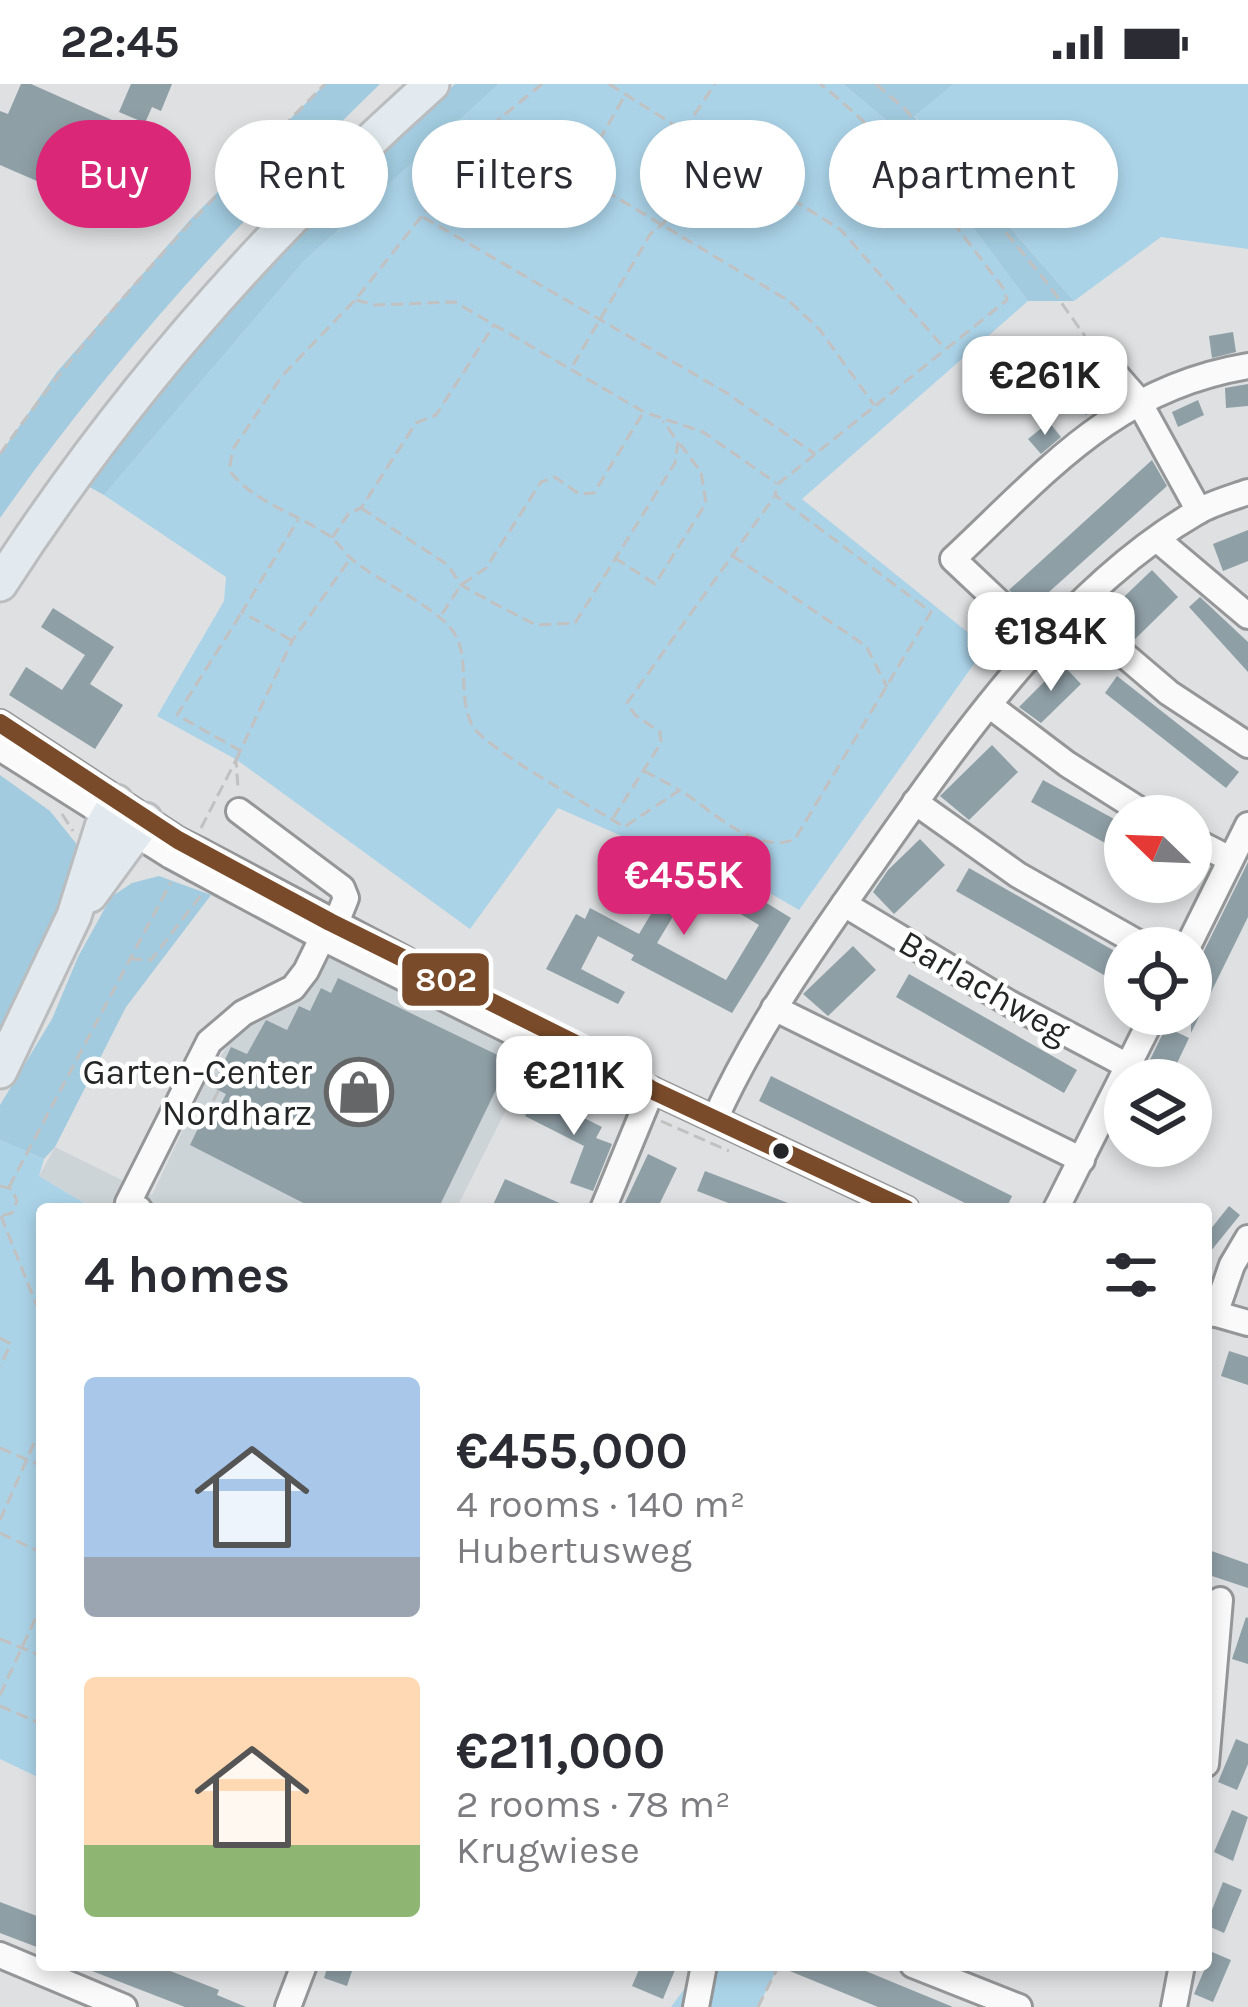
<!DOCTYPE html>
<html lang="en">
<head>
<meta charset="utf-8">
<style>
	body { margin:0; font-family:Karla,sans-serif; background:#f2f2f3; color:#2b2b33; height:100vh; display:flex; flex-direction:column; font-size:45px; white-space:nowrap }
	* { box-sizing:border-box; margin:0 }
	p { font-size:39px; color:#7c7c81 }
	.icon { flex:none; width:66px; height:66px; fill:none; stroke:currentColor; stroke-width:2; stroke-linecap:round; stroke-linejoin:round }
	.map { position:relative; flex:1; overflow:hidden }
	.panel { position:absolute; left:36px; top:1119px; width:1176px; height:768px; display:flex; flex-direction:column; background:#fff; border-radius:12px; box-shadow:0 6px 18px #0003 }
	.panel>* { flex:none }
	.guide { position:absolute; left:36px; top:36px; width:1176px; height:108px; display:flex; gap:24px }
	.needle { width:78px; rotate:293deg }
	.controls { position:absolute; left:1104px; top:711px; display:grid; gap:24px }
	.controls a { display:grid; place-items:center; width:108px; height:108px; border-radius:50%; background:#fff; box-shadow:0 6px 18px #0003; font-size:60px }
	.price { position:absolute; translate:-50% -102px; padding:0 27px; border-radius:24px; background:#fff; color:#222; font-size:39px; line-height:78px; filter:drop-shadow(0 3px 6px #0008) }
	.price::after { content:''; position:absolute; left:50%; top:72px; width:36px; height:27px; margin-left:-18px; background:inherit; clip-path:polygon(0 0,100% 0,50% 100%) }
	.price.on { background:#db2777; color:#fff }
	ul { padding:0; list-style:none }
	li { display:flex; align-items:center; gap:36px; height:300px; padding:0 48px }
	li span { display:grid; place-items:center; flex:none; width:336px; height:240px; border-radius:12px; color:#555 }
	li>.icon { margin-inline-start:auto }
	span .icon { width:144px; height:144px; fill:#fffc; stroke-width:1 }
	li b { font-size:51px }
	h2 { display:flex; justify-content:space-between; align-items:center; height:144px; padding:0 48px; font-size:51px }
	.chip { padding:0 42px; border-radius:54px; background:#fff; box-shadow:0 6px 18px #0003; font-size:42px; line-height:108px }
	.chip.on { background:#db2777; color:#fff }
	.status { display:flex; justify-content:space-between; align-items:center; height:84px; padding:0 60px; background:#fff; direction:ltr }
	.status svg { height:33px; fill:currentColor }
	.map>svg:first-child { display:block }
	.built { fill:#cdd4d8 }
	.green { fill:#abd3e8 }
	.forest { fill:#a2cbdf }
	.building { fill:#8f9fa6; fill-rule:evenodd }
	.lines { fill:none; stroke-linecap:round; stroke-linejoin:round }
	.minor-casing { stroke:#959697; stroke-width:30 }
	.highway-casing { stroke:#bbbcbd; stroke-width:39 }
	.path { stroke:#c1c1c1; stroke-width:3; stroke-dasharray:12 6; stroke-linecap:butt }
	.minor { stroke:#fafafb; stroke-width:24 }
	.highway { stroke:#e2eaef; stroke-width:33 }
	.minor-bridge-casing { stroke:#959697; stroke-width:30; stroke-linecap:butt }
	.minor-bridge { stroke:#fafafb; stroke-width:24 }
	.bus-1-casing { stroke:#fff; stroke-width:27 }
	.bus-1 { stroke:#7a4b2a; stroke-width:18 }
	.bus-dot { fill:#242526; stroke:#fff; stroke-width:4.5 }
	.labels { text-anchor:middle; stroke-width:9; stroke-linejoin:round; paint-order:stroke }
	.street-label { font-size:36px; fill:#242526; stroke:#fff }
	.poi-label { font-size:36px; fill:#242526; stroke:#fff; text-anchor:end }
	.line-badge { stroke:#fff; stroke-width:4.5 }
	.badge-label { font-size:33px; text-anchor:middle; font-weight:bold; fill:#fff }
</style>
</head>
<body>
<div class="status"><b>22:45</b><svg viewBox="0 0 49 12"><path d="M0 12V9h3v3zM5 12V6h3v6zM10 12V3h3v9zM15 12V0h3v12zM26 1h20v11H26zM47 4h2v5h-2z"/></svg></div>
<div class="map">
<svg width="1248" height="1923" viewBox="0 0 1248 1923">
	<rect width="100%" height="100%" fill="#dee0e2"/>
	<polygon class="built" points="195,785 330,838 546,947 456,1125 94,1125 39,1092 55,1063 152,1111 214,981 236,951 329,873 211,811"/>
	<g class="green">
		<polygon points="499,0 843,0 903,50 1028,217 802,415 986,563 799,826 682,758 633,757 558,724 470,845 237,676 157,632 224,517 226,493 104,411 304,177"/>
		<polygon points="954,0 1248,0 1248,165 1161,153 1074,217 914,31"/>
		<polygon points="0,1056 44,1075 39,1092 94,1125 42,1125 42,1695 0,1675"/>
		<polygon points="702,1881 779,1881 758,1923 671,1923"/>
	</g>
	<g class="forest">
		<path d="M325 0H380C238 138 114 272 0 434V370L57 288 189 137Z"/>
		<polygon points="455,0 499,0 304,177 104,411 84,400 275,164"/>
		<polygon points="843,0 954,0 914,32 1074,217 1028,217 903,50"/>
		<polygon points="0,691 50,727 83,768 65,814 0,944"/>
		<polygon points="159,792 211,811 126,923 55,1063 44,1075 0,1056 0,1021 52,935 78,873 111,813 132,799"/>
	</g>
	<g class="building">
		<polygon points="21,0 31,0 121,40 114,54 81,40 53,104 0,81 0,27 8,30"/>
		<polygon points="131,0 172,0 161,27 152,23 145,39 119,28"/>
		<polygon points="1233,248 1236,268 1212,274 1209,252"/>
		<polygon points="1092,290 1110,312 1086,331 1068,309"/>
		<polygon points="1248,300 1248,322 1226,324 1225,304"/>
		<polygon points="1198,316 1204,331 1178,343 1172,328"/>
		<polygon points="1049,338 1061,353 1041,370 1028,355"/>
		<polygon points="1152,376 1167,402 1030,525 1009,506"/>
		<polygon points="1248,446 1248,477 1223,487 1213,460"/>
		<polygon points="1152,486 1178,513 1133,557 1104,532"/>
		<polygon points="1200,513 1248,558 1248,588 1189,523"/>
		<polygon points="53,524 114,563 90,600 123,621 95,665 9,611 26,583 62,606 85,571 41,543"/>
		<polygon points="1062,580 1081,600 1041,639 1019,623"/>
		<polygon points="1117,592 1239,688 1226,704 1105,609"/>
		<polygon points="992,661 1018,688 969,736 940,712"/>
		<polygon points="1043,696 1125,741 1125,770 1031,718"/>
		<polygon points="920,755 945,781 894,830 873,808 888,786"/>
		<path d="M687 770 791 834 732 929 631 876 634 871 598 852 581 885 625 908 618 920 546 885 576 830 585 835 590 824 639 850ZM692 801 759 841 726 896 657 859Z"/>
		<polygon points="1248,778 1248,833 1191,949 1191,893"/>
		<polygon points="969,784 1125,873 1125,903 956,807"/>
		<polygon points="853,862 876,886 828,932 803,910"/>
		<polygon points="909,890 1077,986 1064,1009 896,913"/>
		<polygon points="338,894 510,977 438,1125 315,1125 190,1061 202,1036 211,1040 226,1010 212,1003 231,963 247,970 266,936 287,946 299,922 310,927 321,904 331,909"/>
		<polygon points="1166,943 1189,954 1169,996 1156,996 1143,990"/>
		<polygon points="771,992 1012,1112 1006,1125 977,1125 759,1017"/>
		<polygon points="536,1010 602,1043 596,1054 612,1060 593,1107 570,1099 584,1062 525,1032"/>
		<polygon points="648,1070 677,1084 657,1125 622,1125"/>
		<polygon points="705,1087 801,1124 801,1125 744,1125 697,1107"/>
		<polygon points="505,1095 573,1125 491,1125"/>
		<polygon points="1229,1122 1240,1131 1206,1173 1206,1151"/>
		<polygon points="1229,1267 1248,1273 1248,1301 1221,1292"/>
		<polygon points="1206,1465 1248,1480 1248,1504 1206,1490"/>
		<polygon points="1246,1533 1248,1534 1248,1580 1232,1575"/>
		<polygon points="1236,1655 1248,1660 1248,1680 1237,1706 1218,1698"/>
		<polygon points="1232,1726 1248,1733 1233,1777 1214,1768"/>
		<polygon points="1223,1798 1242,1806 1224,1849 1206,1841"/>
		<polygon points="0,1818 42,1834 42,1865 0,1849"/>
		<polygon points="1212,1868 1231,1876 1213,1918 1194,1910"/>
		<polygon points="155,1881 219,1906 217,1911 246,1923 185,1923 79,1882"/>
		<polygon points="328,1881 354,1881 347,1902 324,1894"/>
		<polygon points="641,1881 677,1881 663,1915 632,1902"/>
		<polygon points="775,1881 851,1881 953,1923 878,1923"/>
	</g>
	<g class="lines">
		<g class="minor-casing">
			<g id="minor">
				<polyline points="1097,269 1138,316 1199,427"/>
				<polyline points="1158,456 1248,532"/>
				<polyline points="1074,528 1169,609 1248,661"/>
				<path d="M1042 559 953 475C1047 387 1115 304 1248 282"/>
				<polyline points="989,621 1067,680 1149,732"/>
				<polyline points="0,639 178,756"/>
				<polyline points="0,664 171,772"/>
				<polyline points="915,718 1018,791 1147,864"/>
				<polyline points="239,727 342,804 346,814 330,854"/>
				<polyline points="1191,755 1230,775"/>
				<polyline points="202,768 406,876"/>
				<polyline points="195,785 329,857 607,995 652,1006 906,1125"/>
				<polyline points="844,820 1009,919 1128,982"/>
				<polyline points="1187,864 1248,741"/>
				<polyline points="774,924 1082,1076"/>
				<path d="M715 1035C756 944 815 861 872 780 958 657 1065 504 1197 428 1212 419 1231 414 1248 408"/>
				<polyline points="139,1125 128,1119 209,958 243,929 293,904 306,887 329,840"/>
				<polyline points="603,1125 652,1006"/>
				<polyline points="1056,1125 1154,930"/>
				<polyline points="1206,1227 1248,1239"/>
				<polyline points="1215,1230 1232,1181 1248,1154"/>
				<polyline points="1206,1680 1220,1516"/>
				<polyline points="0,1871 124,1923"/>
				<polyline points="913,1881 1019,1923"/>
				<polyline points="288,1923 304,1881"/>
				<polyline points="696,1923 704,1881"/>
				<polyline points="1174,1923 1182,1881"/>
			</g>
		</g>
		<g class="highway-casing">
			<g id="highway">
				<path d="M0 500C120 314 267 147 432 0"/>
				<polyline points="90,811 145,736"/>
				<polyline points="0,987 74,832 102,743 116,718"/>
			</g>
		</g>
		<g class="path">
			<path d="M542 0 498 36 356 215 282 292 233 365 229 386C254 419 294 428 328 451 338 458 344 469 354 477 383 499 418 514 445 538 475 565 455 607 472 641 484 664 596 725 624 743L680 706C711 726 757 772 795 755L931 528 775 411 778 400 1007 216 1004 205C948 132 893 56 820 0"/>
			<polyline points="609,0 841,146 945,265"/>
			<polyline points="876,0 905,25 1048,200 1085,252"/>
			<polyline points="500,37 579,91 789,217 820,246 874,321"/>
			<polyline points="684,46 715,0"/>
			<polyline points="581,88 624,13"/>
			<polyline points="423,133 725,308 815,370"/>
			<polyline points="356,216 375,221 455,218 644,328 703,348 776,399"/>
			<polyline points="573,281 651,149 663,140 708,66"/>
			<path d="M0 370C95 235 209 117 325 0"/>
			<polyline points="361,424 448,481 461,501 497,521 536,541 575,539 675,379 678,358 663,337"/>
			<polyline points="332,454 349,429 361,424 416,339 436,331 494,241"/>
			<polyline points="733,472 866,562 887,603"/>
			<polyline points="615,474 655,500 706,419 701,388 680,360"/>
			<polyline points="442,530 461,501 486,484 541,398 555,393 579,410 594,409 643,329"/>
			<polyline points="291,556 242,528 298,436"/>
			<polyline points="241,667 177,631 242,528"/>
			<polyline points="236,676 292,557 350,475"/>
			<polyline points="644,687 678,705"/>
			<polyline points="62,730 73,747"/>
			<polyline points="613,734 661,659 660,648 635,631 627,619 774,413"/>
			<polyline points="201,744 236,676 238,704"/>
			<polyline points="425,871 642,981"/>
			<polyline points="130,875 151,876 202,810"/>
			<polyline points="200,1028 210,1023 219,1006"/>
			<polyline points="661,1037 729,1067"/>
			<polyline points="0,1102 12,1105 17,1117 12,1129 0,1132"/>
			<polyline points="9,1103 171,798"/>
			<polyline points="1,1132 42,1235"/>
			<polyline points="0,1254 11,1260 0,1282"/>
			<polyline points="0,1364 42,1382"/>
			<polyline points="0,1436 42,1341"/>
			<polyline points="0,1449 42,1469"/>
			<polyline points="0,1555 42,1572"/>
			<polyline points="0,1611 42,1520"/>
			<polyline points="0,1622 42,1640"/>
			<polyline points="758,1923 779,1881"/>
		</g>
		<use href="#minor" class="minor"/>
		<use href="#highway" class="highway"/>
		<g class="minor-bridge-casing">
			<g id="minor-bridge">
				<polyline points="178,756 202,768"/>
				<polyline points="171,772 195,785"/>
			</g>
		</g>
		<use href="#minor-bridge" class="minor-bridge"/>
		<g class="bus-1-casing">
			<polyline id="bus-1" points="0,639 178,756 330,838 614,979 652,1006 906,1125"/>
		</g>
		<use href="#bus-1" class="bus-1"/>
	</g>
	<defs>
		<g id="shop-ring" transform="scale(3.45)"><circle r="9.5" fill="#fff" stroke="#656668" stroke-width="1.5"/><path d="M-5-2.5h2.3a2.7 3.5 0 0 1 5.4 0H5L5.5 6h-11ZM-1.5-2.5h3a1.5 2.3 0 0 0-3 0Z" fill="#656668"/></g>
	</defs>
	<g fill-rule="evenodd">
		<use href="#shop-ring" x="359" y="1008"/>
	</g>
	<circle class="bus-dot" cx="781" cy="1067" r="10"/>
	<g class="labels">
		<g class="street-label">
			<text transform="translate(985 902) rotate(30)" y="13">Barlachweg</text>
		</g>
		<g class="poi-label">
			<text x="312" y="1000">Garten-Center<tspan x="312" dy="41">Nordharz</tspan></text>
		</g>
	</g>
	<rect class="line-badge" x="400" y="867" width="91" height="57" rx="12" fill="#7a4b2a"/>
	<g class="badge-label">
		<text x="446" y="907">802</text>
	</g>
</svg>
<div class="controls">
<a><svg class="needle" viewBox="-14 -14 28 28"><path d="M0-13l5 13h-10z" fill="#e53935"/><path d="M0 13l5-13h-10z" fill="#7c7c81"/></svg></a>
<a><svg class="icon" aria-label="locate" viewBox="0 0 24 24"><circle cx="12" cy="12" r="6"/><path d="M12 2v4M12 18v4M2 12h4M18 12h4"/></svg></a>
<a><svg class="icon" aria-label="layers" viewBox="0 0 24 24"><path d="M12 4l9 5-9 5-9-5zM3 14l9 5 9-5"/></svg></a>
</div>
<b class="price" style="left:1045px;top:354px">€261K</b>
<b class="price" style="left:1051px;top:610px">€184K</b>
<b class="price on" style="left:684px;top:854px">€455K</b>
<b class="price" style="left:574px;top:1054px">€211K</b>
<div class="guide">
<a class="chip on">Buy</a>
<a class="chip">Rent</a>
<a class="chip">Filters</a>
<a class="chip">New</a>
<a class="chip">Apartment</a>
</div>
<section class="panel">
<h2>4 homes<svg class="icon" aria-label="filters" viewBox="0 0 24 24"><path d="M4 7h16M4 17h16"/><circle cx="9" cy="7" r="2"/><circle cx="15" cy="17" r="2"/></svg></h2>
<ul>
<li><span style="background:linear-gradient(#a9c7e8 75%,#9aa5b1 0)"><svg class="icon" aria-label="home" viewBox="0 0 24 24"><path d="M3 11l9-7 9 7M6 9v11h12V9"/></svg></span><div><b>€455,000</b><p>4 rooms · 140 m²</p><p>Hubertusweg</p></div></li>
<li><span style="background:linear-gradient(#ffd9b3 70%,#8fb573 0)"><svg class="icon" aria-label="home" viewBox="0 0 24 24"><path d="M3 11l9-7 9 7M6 9v11h12V9"/></svg></span><div><b>€211,000</b><p>2 rooms · 78 m²</p><p>Krugwiese</p></div></li>
</ul>
</section>
</div>
</body>
</html>
